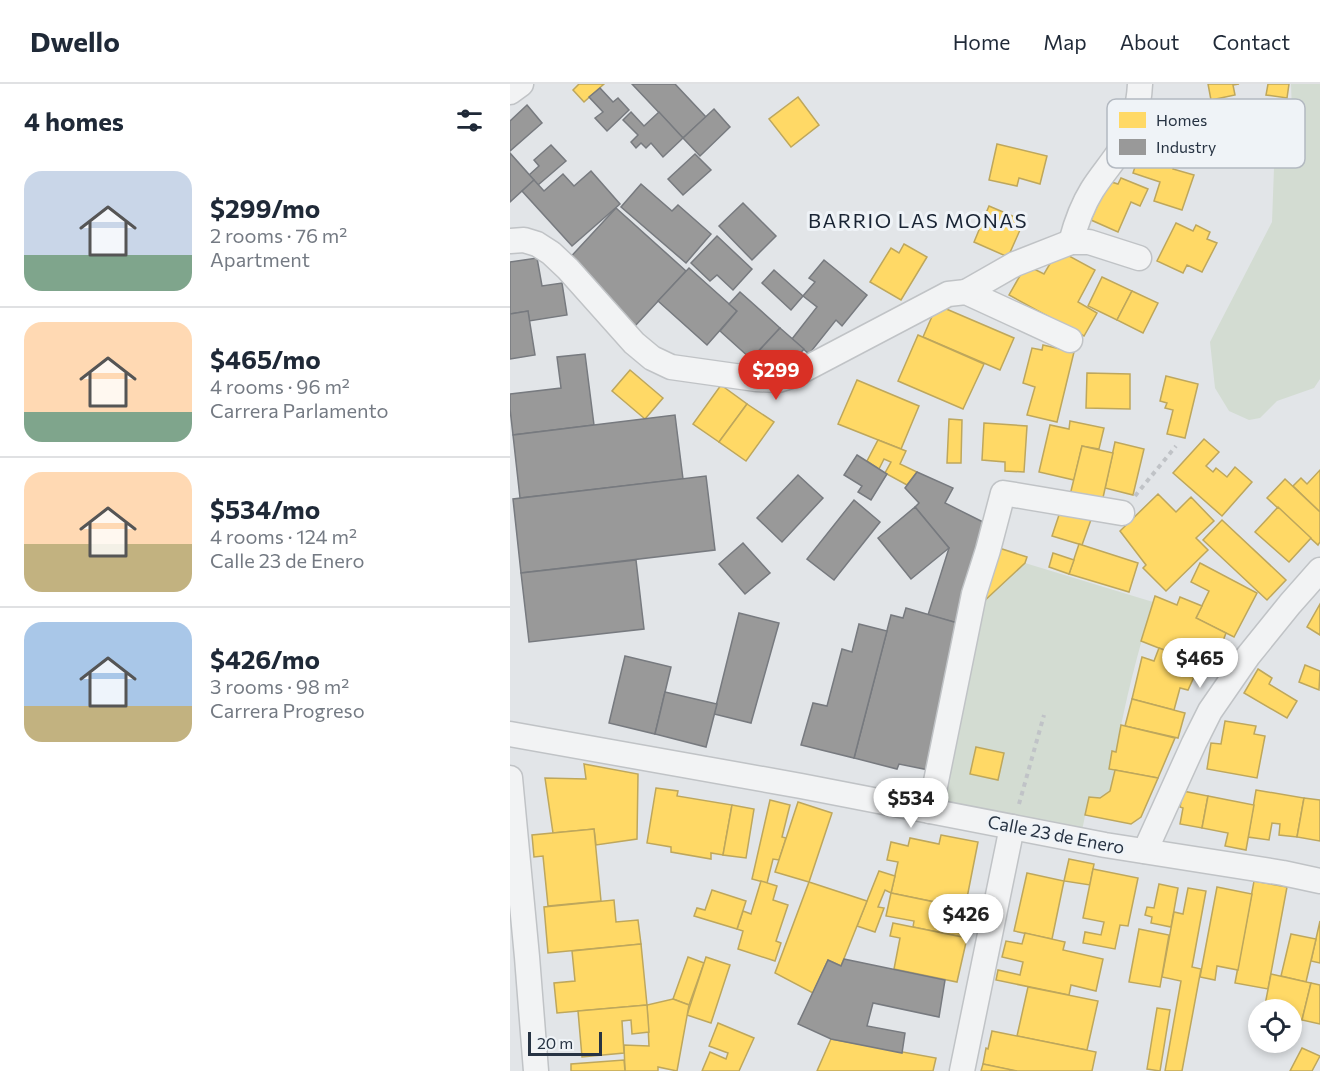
<!DOCTYPE html>
<html lang="en">
<head>
<meta charset="utf-8">
<style>
	body { margin:0; font-family:Commissioner,sans-serif; background:#f6f6f7; color:#1f2937; height:100vh; display:flex; flex-direction:column; font-size:22px; white-space:nowrap }
	* { box-sizing:border-box; margin:0 }
	p { font-size:20px; color:#747a83 }
	.icon { flex:none; width:33px; height:33px; fill:none; stroke:currentColor; stroke-width:2; stroke-linecap:round; stroke-linejoin:round }
	.map { position:relative; flex:1; overflow:hidden }
	.details { display:flex; flex-direction:column; background:#fff; width:510px }
	.details>* { flex:none }
	.buttons { position:absolute; left:738px; top:915px; display:grid; gap:12px }
	.buttons a { display:grid; place-items:center; width:54px; height:54px; border-radius:50%; background:#fff; box-shadow:0 3px 9px #0003; font-size:30px }
	.scale { position:absolute; left:18px; bottom:15px; width:74px; box-sizing:border-box; padding-left:6px; border:3px solid #273343; border-top:0; font-size:16px; line-height:21px; white-space:nowrap; color:#273343; -webkit-text-stroke:4px #eff3f7; paint-order:stroke }
	.price { position:absolute; translate:-50% -51px; padding:0 14px; border-radius:21px; background:#fff; color:#222; font-size:20px; line-height:39px; filter:drop-shadow(0 2px 3px #0008) }
	.price::after { content:''; position:absolute; left:50%; top:36px; width:18px; height:14px; margin-left:-9px; background:inherit; clip-path:polygon(0 0,100% 0,50% 100%) }
	.price.active { background:#d93025; color:#fff }
	ul { padding:0; list-style:none }
	li { display:flex; align-items:center; gap:18px; height:150px; padding:0 24px }
	li+li { border-top:2px solid #e0e1e3 }
	li span { display:grid; place-items:center; flex:none; width:168px; height:120px; border-radius:18px; color:#555 }
	li>.icon { margin-inline-start:auto }
	span .icon { width:72px; height:72px; fill:#fffc; stroke-width:1 }
	li b { font-size:26px }
	h2 { display:flex; justify-content:space-between; align-items:center; height:72px; padding:0 24px; font-size:26px }
	header { display:flex; align-items:center; gap:36px; box-sizing:border-box; height:84px; padding:0 30px; background:#fff; border-bottom:2px solid #e0e1e3 }
	header strong { font-size:28px }
	nav { display:flex; gap:33px; margin-inline-start:auto; font-size:21px }
	main { display:flex; flex:1; min-height:0 }
	.map>svg:first-child { display:block }
	.green { fill:#d3dcd2 }
	.homes { fill:#ffd966; stroke:#bea75c; stroke-width:1.5 }
	.industry { fill:#999; stroke:#777a7f; stroke-width:1.5 }
	.lines { fill:none; stroke-linecap:round; stroke-linejoin:round }
	.street-casing { stroke:#c0c3c6; stroke-width:27 }
	.path { stroke:#c0c3c7; stroke-width:4; stroke-dasharray:4.5 4.5; stroke-linecap:butt }
	.street { stroke:#f2f3f4; stroke-width:24 }
	.labels { text-anchor:middle; stroke-width:6; stroke-linejoin:round; paint-order:stroke }
	.street-label { font-size:18px; fill:#273343; stroke:#eff3f7 }
	.neighbourhood-label { font-size:20px; letter-spacing:1.5px; fill:#192434; stroke:#eff3f7 }
	.key { fill:#eff3f7; stroke:#b3b9c1; stroke-width:1.5 }
	.key-label { font-size:16px; fill:#273343 }
</style>
</head>
<body>
<header>
<strong>Dwello</strong>
<nav><a>Home</a><a>Map</a><a>About</a><a>Contact</a></nav>
</header>
<main>
<section class="details">
<h2>4 homes<svg class="icon" aria-label="filters" viewBox="0 0 24 24"><path d="M4 7h16M4 17h16"/><circle cx="9" cy="7" r="2"/><circle cx="15" cy="17" r="2"/></svg></h2>
<ul>
<li><span style="background:linear-gradient(#c9d6e8 70%,#7fa58c 0)"><svg class="icon" aria-label="home" viewBox="0 0 24 24"><path d="M3 11l9-7 9 7M6 9v11h12V9"/></svg></span><div><b>$299/mo</b><p>2 rooms · 76 m²</p><p>Apartment</p></div></li>
<li><span style="background:linear-gradient(#ffd9b3 75%,#7fa58c 0)"><svg class="icon" aria-label="home" viewBox="0 0 24 24"><path d="M3 11l9-7 9 7M6 9v11h12V9"/></svg></span><div><b>$465/mo</b><p>4 rooms · 96 m²</p><p>Carrera Parlamento</p></div></li>
<li><span style="background:linear-gradient(#ffd9b3 60%,#c2b280 0)"><svg class="icon" aria-label="home" viewBox="0 0 24 24"><path d="M3 11l9-7 9 7M6 9v11h12V9"/></svg></span><div><b>$534/mo</b><p>4 rooms · 124 m²</p><p>Calle 23 de Enero</p></div></li>
<li><span style="background:linear-gradient(#a9c7e8 70%,#c2b280 0)"><svg class="icon" aria-label="home" viewBox="0 0 24 24"><path d="M3 11l9-7 9 7M6 9v11h12V9"/></svg></span><div><b>$426/mo</b><p>3 rooms · 98 m²</p><p>Carrera Progreso</p></div></li>
</ul>
</section>
<div class="map">
<svg width="810" height="987" viewBox="0 0 810 987">
	<rect width="100%" height="100%" fill="#e2e5e8"/>
	<g class="green">
		<polygon points="781,0 810,0 810,295 804,304 767,317 750,334 739,336 719,327 705,304 700,258 762,138 764,84 782,28"/>
		<path d="M515 479 643 518C628 567 615 617 606 668L602 667 605 686 600 707 590 714 579 713 570 756 420 727 471 520Z"/>
	</g>
	<g class="homes">
		<polygon points="69,0 94,0 74,18 63,6"/>
		<polygon points="698,0 729,0 723,1 725,11 701,16"/>
		<polygon points="758,0 779,0 777,14 756,11"/>
		<polygon points="288,13 309,41 281,63 259,35"/>
		<polygon points="633,59 668,70 663,85 684,91 672,126 644,117 650,98 623,89"/>
		<polygon points="487,60 537,72 530,100 509,94 507,102 479,96"/>
		<polygon points="611,94 638,105 630,122 621,118 608,148 581,136 598,97 608,100"/>
		<polygon points="479,122 514,137 498,173 464,158"/>
		<polygon points="666,139 683,147 686,141 700,148 697,155 707,159 692,188 677,181 673,189 647,177"/>
		<polygon points="394,160 417,173 391,216 360,198 381,164 389,169"/>
		<polygon points="548,166 585,186 568,218 587,229 574,252 499,211 516,181 534,190"/>
		<polygon points="592,193 622,207 607,236 578,222"/>
		<polygon points="622,207 648,219 633,249 607,236"/>
		<polygon points="427,221 504,254 490,286 413,253"/>
		<polygon points="408,251 474,280 453,325 388,297"/>
		<polygon points="533,261 564,268 547,338 517,331 525,303 513,299 522,264 532,266"/>
		<polygon points="120,286 153,314 135,335 102,307"/>
		<polygon points="577,289 620,290 620,325 576,324"/>
		<polygon points="656,292 688,300 675,354 657,350 663,326 655,324 657,319 650,317"/>
		<polygon points="347,296 409,322 391,365 328,340"/>
		<polygon points="211,301 237,320 209,358 183,340"/>
		<polygon points="237,320 264,338 236,377 209,358"/>
		<polygon points="439,335 452,336 451,379 437,379"/>
		<polygon points="560,337 594,344 589,365 572,362 564,396 529,388 540,341 559,345"/>
		<polygon points="474,339 517,342 514,388 495,387 495,378 472,376"/>
		<polygon points="694,355 709,368 696,382 703,388 706,384 717,393 725,383 742,398 712,432 663,389"/>
		<polygon points="368,356 396,367 390,380 407,388 397,401 375,389 381,378 374,375 369,385 357,377"/>
		<polygon points="605,358 634,365 623,411 595,404"/>
		<polygon points="572,362 603,369 592,418 560,411"/>
		<polygon points="810,386 810,428 783,402 791,394 797,400"/>
		<polygon points="775,395 810,428 810,458 808,461 757,414"/>
		<polygon points="648,410 666,428 681,413 704,437 686,454 698,466 656,507 633,484 636,481 610,447"/>
		<polygon points="552,422 583,430 572,461 542,452"/>
		<polygon points="768,423 801,454 779,478 745,448"/>
		<polygon points="712,436 776,496 757,516 693,456"/>
		<polygon points="569,460 628,479 619,508 559,490"/>
		<polygon points="486,463 517,473 515,479 471,520"/>
		<polygon points="543,469 564,476 559,490 539,483"/>
		<polygon points="690,479 747,509 724,553 686,534 699,507 681,498"/>
		<polygon points="645,512 667,521 670,513 692,522 686,534 716,549 702,585 631,557"/>
		<polygon points="810,520 810,551 797,543"/>
		<polygon points="649,564 690,580 678,606 670,604 664,626 622,615 632,573 644,577"/>
		<polygon points="795,581 810,587 809,606 789,598"/>
		<polygon points="748,585 762,594 759,600 787,617 777,634 734,609"/>
		<polygon points="622,615 675,629 668,654 615,642"/>
		<polygon points="715,637 746,642 744,650 755,652 747,694 697,685 701,659 711,660"/>
		<polygon points="611,641 665,654 648,694 599,685 602,667 606,668"/>
		<polygon points="466,663 494,669 488,696 460,690"/>
		<polygon points="74,680 128,690 127,755 86,761 84,745 43,749 35,694 76,695"/>
		<polygon points="605,686 648,694 631,733 621,740 575,731 579,713 590,714 600,707"/>
		<polygon points="146,704 168,707 167,712 222,721 213,771 201,769 201,775 161,768 161,763 137,759"/>
		<polygon points="746,706 794,714 787,753 769,751 770,740 762,739 759,756 738,753"/>
		<polygon points="673,707 698,712 692,744 670,740 673,724 670,723"/>
		<polygon points="698,712 744,721 736,766 715,762 718,749 692,744"/>
		<polygon points="794,714 810,716 810,757 787,753"/>
		<polygon points="260,716 280,721 272,753 276,754 269,776 263,775 257,799 242,795"/>
		<polygon points="288,718 322,729 299,798 265,788"/>
		<polygon points="222,721 244,725 236,774 213,771"/>
		<polygon points="84,745 91,817 38,822 33,772 24,773 22,751"/>
		<polygon points="431,751 468,758 455,824 381,809 388,778 377,776 381,758 398,762 400,754 429,760"/>
		<polygon points="559,775 584,780 580,801 554,797"/>
		<polygon points="583,785 628,794 618,842 610,841 605,865 573,859 575,848 591,851 594,838 573,834"/>
		<polygon points="369,787 385,792 381,809 375,806 368,823 374,824 365,848 347,842"/>
		<polygon points="517,789 554,797 542,855 504,847"/>
		<polygon points="251,797 267,802 263,816 278,821 266,857 271,859 265,877 228,865 233,847 227,845 233,827 241,830"/>
		<polygon points="744,797 777,803 758,905 725,899"/>
		<polygon points="299,798 357,817 331,882 318,876 303,909 265,889"/>
		<polygon points="649,800 668,804 661,843 641,839 642,833 635,831 637,823 644,824"/>
		<polygon points="707,803 742,810 728,886 707,882 705,896 690,893"/>
		<polygon points="678,804 696,807 682,883 691,885 672,987 655,987 671,897 652,893 664,828 673,830"/>
		<polygon points="202,806 236,817 227,845 184,832 187,824 195,826"/>
		<polygon points="381,809 463,826 457,854 403,843 404,837 376,832"/>
		<polygon points="104,816 106,838 128,836 131,860 38,869 34,823"/>
		<polygon points="810,837 810,879 801,877"/>
		<polygon points="383,839 457,854 447,898 384,885 390,854 380,852"/>
		<polygon points="629,845 659,851 650,903 619,898"/>
		<polygon points="515,849 555,858 553,866 593,875 586,907 561,901 559,911 486,896 488,886 510,891 513,878 492,873 496,857 512,860"/>
		<polygon points="781,850 806,855 796,898 771,892"/>
		<polygon points="131,860 137,921 47,929 44,899 65,897 62,867"/>
		<polygon points="178,873 194,879 179,921 163,915"/>
		<polygon points="196,873 220,881 201,939 177,931"/>
		<polygon points="761,890 801,899 792,936 782,934 782,926 754,926"/>
		<polygon points="801,899 810,901 810,940 792,936"/>
		<polygon points="518,903 588,917 577,966 507,952"/>
		<polygon points="163,915 179,921 167,987 148,983 148,987 115,987 114,961 139,962 137,921"/>
		<polygon points="137,921 139,948 122,950 121,936 112,937 114,969 72,973 68,927"/>
		<polygon points="647,924 660,926 650,987 637,985"/>
		<polygon points="208,939 244,954 229,987 192,987 200,968 216,975 218,969 199,962"/>
		<polygon points="482,947 586,968 582,987 505,987 473,980 476,964 478,965"/>
		<polygon points="321,955 426,974 423,987 307,987"/>
		<polygon points="792,964 810,972 802,987 780,987"/>
		<polygon points="114,976 115,987 61,987 61,980"/>
		<polygon points="473,980 507,987 471,987"/>
	</g>
	<g class="industry">
		<polygon points="122,0 165,0 196,33 173,54"/>
		<polygon points="90,4 103,18 108,14 119,26 97,47 85,34 93,28 79,13"/>
		<polygon points="17,21 32,39 0,67 0,37"/>
		<polygon points="204,25 220,43 190,72 173,54"/>
		<polygon points="121,28 134,42 149,28 173,54 153,73 141,59 136,64 131,59 126,64 121,58 128,51 113,36"/>
		<polygon points="41,61 56,77 28,101 19,91 29,82 24,76"/>
		<polygon points="0,69 24,96 0,118"/>
		<polygon points="185,70 201,86 173,111 158,95"/>
		<polygon points="81,87 110,120 62,162 12,107 24,96 34,107 53,90 64,102"/>
		<polygon points="131,100 162,127 168,121 201,150 176,179 111,123"/>
		<polygon points="233,119 266,152 242,176 209,142"/>
		<polygon points="106,124 176,187 125,242 55,179"/>
		<polygon points="207,152 242,185 223,206 207,191 200,197 181,179"/>
		<polygon points="27,174 32,202 52,199 57,231 19,237 18,227 0,230 0,178"/>
		<polygon points="314,176 357,211 332,242 326,236 299,270 282,255 307,223 293,212 305,198 299,194"/>
		<polygon points="179,184 227,227 197,261 148,217"/>
		<polygon points="264,186 293,212 281,226 252,199"/>
		<polygon points="230,208 270,244 241,275 210,247 227,227 219,220"/>
		<polygon points="18,227 25,271 0,275 0,230"/>
		<polygon points="270,244 294,265 275,286 263,287 245,271"/>
		<polygon points="75,270 84,341 3,351 0,325 0,310 51,304 47,273"/>
		<polygon points="165,331 173,395 10,414 3,351"/>
		<polygon points="347,371 377,390 361,416 348,408 352,402 334,391"/>
		<polygon points="407,388 443,404 435,419 475,439 451,540 418,531 439,464 405,423 409,419 395,404"/>
		<polygon points="288,391 313,414 272,458 247,434"/>
		<polygon points="196,392 205,466 11,489 3,415"/>
		<polygon points="344,416 370,438 324,496 297,475"/>
		<polygon points="405,423 439,464 401,495 368,454"/>
		<polygon points="233,459 260,489 235,510 209,480"/>
		<polygon points="126,476 134,545 19,558 11,489"/>
		<polygon points="396,524 451,540 419,686 389,680 387,685 344,674 381,531 393,534"/>
		<polygon points="229,529 269,539 241,639 204,630"/>
		<polygon points="349,540 377,547 344,674 291,661 303,619 317,622 332,565 342,568"/>
		<polygon points="115,572 161,583 145,650 99,639"/>
		<polygon points="155,608 207,620 196,663 145,650"/>
		<polygon points="334,875 435,896 429,933 363,919 357,942 395,949 392,969 321,955 288,940 318,876 331,882"/>
	</g>
	<g class="lines">
		<g class="street-casing">
			<g id="street">
				<polyline points="0,8 11,0"/>
				<polyline points="0,157 14,156 27,160 41,169 58,185 124,259 142,274 161,283 246,295 268,296 284,291 438,210 456,208 560,256"/>
				<path d="M561 158C566 139 572 122 582 106 590 93 599 83 607 71 621 51 629 24 630 0"/>
				<polyline points="456,208 505,180 561,158 579,158 629,174"/>
				<polyline points="0,650 291,702 595,761 773,789 810,797"/>
				<polyline points="0,694 17,873 26,987"/>
				<polyline points="420,727 464,510 478,466 493,409 612,429"/>
				<polyline points="635,767 684,659 700,627 738,572 780,520 810,486"/>
				<polyline points="452,987 502,743"/>
			</g>
		</g>
		<g class="path">
			<polyline points="625,412 666,362"/>
			<polyline points="509,720 534,631"/>
		</g>
		<use href="#street" class="street"/>
	</g>
	<g class="labels">
		<g class="street-label">
			<text transform="translate(546 751) rotate(11)" y="6">Calle 23 de Enero</text>
		</g>
		<g class="neighbourhood-label">
			<text x="408" y="144">BARRIO LAS MONAS</text>
		</g>
	</g>
	<rect x="597" y="15" width="198" height="69" rx="9" class="key"/>
	<rect x="609" y="28" width="27" height="16" fill="#ffd966"/>
	<rect x="609" y="55" width="27" height="16" fill="#999"/>
	<g class="key-label">
		<text x="646" y="42">Homes</text>
		<text x="646" y="69">Industry</text>
	</g>
</svg>
<div class="buttons">
<a><svg class="icon" aria-label="locate" viewBox="0 0 24 24"><circle cx="12" cy="12" r="6"/><path d="M12 2v4M12 18v4M2 12h4M18 12h4"/></svg></a>
</div>
<div class="scale">20 m</div>
<b class="price active" style="left:266px;top:317px">$299</b>
<b class="price" style="left:690px;top:605px">$465</b>
<b class="price" style="left:401px;top:745px">$534</b>
<b class="price" style="left:456px;top:861px">$426</b>
</div>
</main>
</body>
</html>
